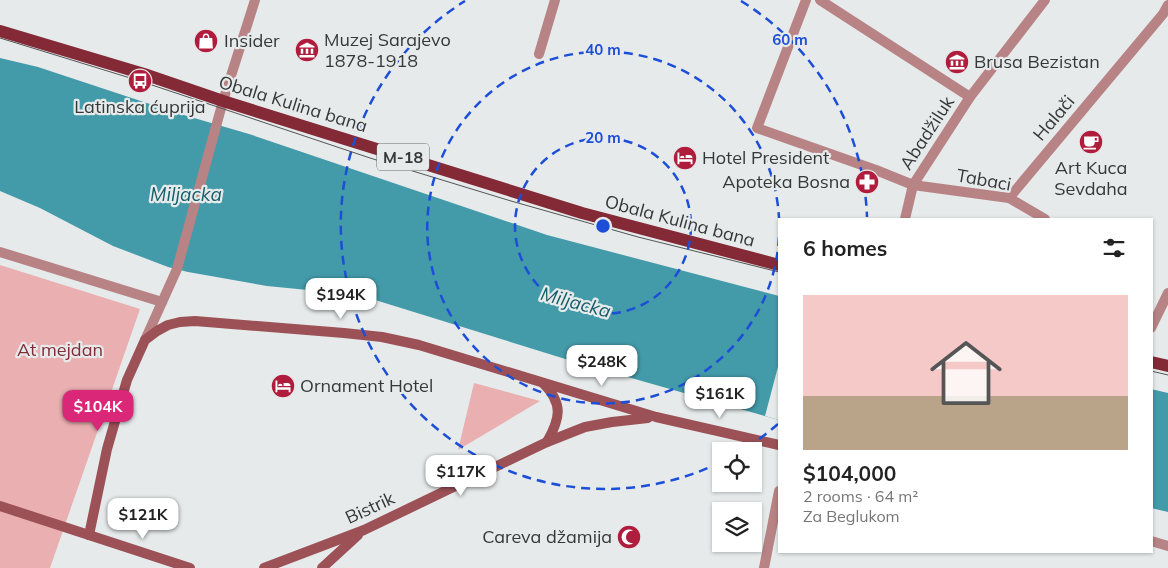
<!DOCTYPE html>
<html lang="en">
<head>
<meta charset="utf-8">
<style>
	body { margin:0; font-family:Mulish,sans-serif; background:#f6f6f6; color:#222; height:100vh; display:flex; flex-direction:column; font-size:19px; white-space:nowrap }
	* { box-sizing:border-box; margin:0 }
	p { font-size:16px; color:#767676 }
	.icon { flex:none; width:28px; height:28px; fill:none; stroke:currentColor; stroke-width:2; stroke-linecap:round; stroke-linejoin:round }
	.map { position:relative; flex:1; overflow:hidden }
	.panel { position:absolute; left:778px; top:218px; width:375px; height:335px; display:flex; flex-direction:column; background:#fff; border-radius:0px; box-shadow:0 1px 4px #0004 }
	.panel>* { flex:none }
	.fabs { position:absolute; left:712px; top:442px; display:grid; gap:10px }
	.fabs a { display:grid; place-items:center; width:50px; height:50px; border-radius:0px; background:#fff; box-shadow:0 1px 4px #0004; font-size:25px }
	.price { position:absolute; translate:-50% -42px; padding:0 11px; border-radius:10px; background:#fff; color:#222; font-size:16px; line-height:32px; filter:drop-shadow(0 1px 2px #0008) }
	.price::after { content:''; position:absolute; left:50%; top:30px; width:15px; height:11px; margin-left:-8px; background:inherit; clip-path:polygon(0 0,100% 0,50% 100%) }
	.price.on { background:#db2777; color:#fff }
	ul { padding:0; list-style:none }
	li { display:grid; align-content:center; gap:10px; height:265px; padding:0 25px }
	li span { display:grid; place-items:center; height:155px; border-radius:0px; color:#555 }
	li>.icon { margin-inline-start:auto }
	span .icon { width:90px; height:90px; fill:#fffc; stroke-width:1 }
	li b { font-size:21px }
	h2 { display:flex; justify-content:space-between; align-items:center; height:60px; padding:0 25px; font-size:21px }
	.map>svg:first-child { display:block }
	.green { fill:#eaafb1 }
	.water { fill:#439aa9 }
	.pier { fill:#e6eaeb }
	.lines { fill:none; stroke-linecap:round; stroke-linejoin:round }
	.pedestrian { stroke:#b88385; stroke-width:10 }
	.minor { stroke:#b88385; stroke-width:10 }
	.secondary { stroke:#9b5156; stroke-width:10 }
	.primary { stroke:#842936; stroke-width:12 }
	.tram { stroke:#525455; stroke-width:1 }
	.ring { fill:none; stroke:#1d4ed8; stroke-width:2.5; stroke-dasharray:9 6 }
	.labels { text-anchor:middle; stroke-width:4.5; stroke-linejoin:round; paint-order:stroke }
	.shield { fill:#e6eaeb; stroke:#6b6d6e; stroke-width:1 }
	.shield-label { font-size:16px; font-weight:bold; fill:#363838 }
	.poi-label { font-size:18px; fill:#363838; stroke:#e6eaeb; text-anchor:start }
	.street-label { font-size:18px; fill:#363838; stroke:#e6eaeb }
	.park-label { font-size:18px; fill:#822e38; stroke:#e6eaeb }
	.water-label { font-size:19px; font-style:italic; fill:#165e6a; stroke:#e6eaeb }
	.centre { fill:#1d4ed8; stroke:#e6eaeb; stroke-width:2.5 }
	.ring-label { font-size:15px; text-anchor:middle; font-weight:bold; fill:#1d4ed8; stroke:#e6eaeb; stroke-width:4.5; stroke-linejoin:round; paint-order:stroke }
</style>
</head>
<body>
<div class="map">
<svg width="1168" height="568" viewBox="0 0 1168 568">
	<rect width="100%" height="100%" fill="#e6eaeb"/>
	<g class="green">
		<polygon points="0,265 140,309 50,568 0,568"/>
		<polygon points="474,383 540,401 458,450"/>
	</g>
	<g class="water">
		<polygon points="0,58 38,67 177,113 249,134 547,235 779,296 779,420 575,362 359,295 267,286 188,272 168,267 113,246 40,208 0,191"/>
		<polygon points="1151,389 1168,393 1168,512 1151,508"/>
	</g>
	<polygon class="pier" points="779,363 779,420 765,416"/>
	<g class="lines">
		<g class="pedestrian">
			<polyline points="806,0 757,128 876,170 913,185 1009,198 1045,219"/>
			<polyline points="820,0 970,97"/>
			<polyline points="539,54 555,0"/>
			<polyline points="1009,198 1163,14 1168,5"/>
			<polyline points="905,219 913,185 970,97 1045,0"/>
			<polyline points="0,252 162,302"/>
			<polyline points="1151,328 1168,293"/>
			<polyline points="145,340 177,269 223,101"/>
		</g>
		<g class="minor">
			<polyline points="223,101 255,0"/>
			<polyline points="1151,541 1168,546"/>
			<polyline points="764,568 779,491"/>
		</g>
		<g class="secondary">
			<path d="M543 383C564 404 560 419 547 442"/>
			<polyline points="0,506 190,568"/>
			<polyline points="89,535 107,449 127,380 145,340 157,331 168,325 180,322 195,321 344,333 382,337 419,345 656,417 779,445"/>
			<polyline points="264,568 364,530 547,442 585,427 612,422 648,418"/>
			<polyline points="322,568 358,535"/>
		</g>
		<g class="primary">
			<polyline points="0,31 144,74 223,101 582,213 779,265"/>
			<polyline points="1151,362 1168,366"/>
		</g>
		<g class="tram">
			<polyline points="0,38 140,81 370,158 511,201 638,237 779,272"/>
			<polyline points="1151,371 1168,375"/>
		</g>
	</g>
	<g class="ring">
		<circle cx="603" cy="226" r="88"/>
		<path d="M779 237A176 176 0 1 1 779 218"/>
		<path d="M778 424A264 264 0 0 1 741 451M721 462A264 264 0 0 1 465 1M741 1A264 264 0 0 1 867 217"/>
	</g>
	<defs>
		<g id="shop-disc" transform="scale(1.25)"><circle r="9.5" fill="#b01c3c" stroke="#e6eaeb"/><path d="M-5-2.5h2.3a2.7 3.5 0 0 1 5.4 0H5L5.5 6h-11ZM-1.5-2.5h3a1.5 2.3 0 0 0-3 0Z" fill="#fff"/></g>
		<g id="museum-disc" transform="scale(1.25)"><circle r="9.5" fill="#b01c3c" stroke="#e6eaeb"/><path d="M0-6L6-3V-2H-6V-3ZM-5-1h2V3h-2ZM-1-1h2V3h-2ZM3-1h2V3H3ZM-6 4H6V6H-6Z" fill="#fff"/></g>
		<g id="bus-disc" transform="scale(1.25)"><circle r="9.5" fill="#b01c3c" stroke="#e6eaeb"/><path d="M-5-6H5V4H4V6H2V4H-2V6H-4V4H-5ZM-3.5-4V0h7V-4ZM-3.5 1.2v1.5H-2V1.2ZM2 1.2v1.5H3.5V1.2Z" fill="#fff"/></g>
		<g id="cafe-disc" transform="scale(1.25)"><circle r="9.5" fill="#b01c3c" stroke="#e6eaeb"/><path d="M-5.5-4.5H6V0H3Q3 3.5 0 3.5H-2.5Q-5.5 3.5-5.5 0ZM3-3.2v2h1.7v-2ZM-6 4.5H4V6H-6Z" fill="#fff"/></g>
		<g id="hotel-disc" transform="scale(1.25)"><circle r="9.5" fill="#b01c3c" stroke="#e6eaeb"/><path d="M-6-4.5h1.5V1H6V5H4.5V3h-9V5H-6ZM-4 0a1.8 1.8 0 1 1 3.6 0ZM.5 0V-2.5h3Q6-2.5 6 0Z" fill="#fff"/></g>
		<g id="pharmacy-disc" transform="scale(1.25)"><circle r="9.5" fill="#b01c3c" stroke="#e6eaeb"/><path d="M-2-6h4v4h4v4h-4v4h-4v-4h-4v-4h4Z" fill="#fff"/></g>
		<g id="mosque-disc" transform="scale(1.25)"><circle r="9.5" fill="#b01c3c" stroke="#e6eaeb"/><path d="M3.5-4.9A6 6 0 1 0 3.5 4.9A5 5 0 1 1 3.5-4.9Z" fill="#fff"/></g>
	</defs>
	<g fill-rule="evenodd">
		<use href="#shop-disc" x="206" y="41"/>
		<use href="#museum-disc" x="307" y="50"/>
		<use href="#museum-disc" x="957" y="62"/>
		<use href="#bus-disc" x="140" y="81"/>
		<use href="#cafe-disc" x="1091" y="142"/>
		<use href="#hotel-disc" x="685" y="158"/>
		<use href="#pharmacy-disc" x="867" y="182"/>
		<use href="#hotel-disc" x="283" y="386"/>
		<use href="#mosque-disc" x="629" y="537"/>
	</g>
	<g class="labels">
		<rect class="shield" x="377" y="143.5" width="52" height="27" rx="4"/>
		<g class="shield-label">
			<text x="403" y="163">M-18</text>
		</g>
		<g class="poi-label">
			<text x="324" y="46">Muzej Sarajevo<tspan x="324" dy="21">1878-1918</tspan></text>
			<text x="224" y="47">Insider</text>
			<text x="974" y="68">Brusa Bezistan</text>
			<text x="140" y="113" text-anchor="middle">Latinska ćuprija</text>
			<text x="702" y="164">Hotel President</text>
			<text x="1091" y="174" text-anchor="middle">Art Kuca<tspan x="1091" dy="21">Sevdaha</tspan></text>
			<text x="850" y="188" text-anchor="end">Apoteka Bosna</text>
			<text x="300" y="392">Ornament Hotel</text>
			<text x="612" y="543" text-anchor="end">Careva džamija</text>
		</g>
		<g class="street-label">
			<text transform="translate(293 104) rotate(17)" y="6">Obala Kulina bana</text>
			<text transform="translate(1054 118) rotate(-50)" y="6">Halači</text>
			<text transform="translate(927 133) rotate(-57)" y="6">Abadžiluk</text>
			<text transform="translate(984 180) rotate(10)" y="6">Tabaci</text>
			<text transform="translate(680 221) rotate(15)" y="6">Obala Kulina bana</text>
			<text transform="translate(370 508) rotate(-25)" y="6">Bistrik</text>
		</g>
		<g class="park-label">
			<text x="60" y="356">At mejdan</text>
		</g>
		<g class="water-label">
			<text x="186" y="201">Miljacka</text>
			<text transform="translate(576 302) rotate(15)" y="7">Miljacka</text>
		</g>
	</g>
	<circle cx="603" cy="226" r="8" class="centre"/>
	<g class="ring-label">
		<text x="790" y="45">60 m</text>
		<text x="603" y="55">40 m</text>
		<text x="603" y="143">20 m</text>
	</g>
</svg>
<div class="fabs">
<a><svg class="icon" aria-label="locate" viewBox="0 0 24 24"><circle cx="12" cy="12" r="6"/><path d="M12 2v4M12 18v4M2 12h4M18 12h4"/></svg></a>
<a><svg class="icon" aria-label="layers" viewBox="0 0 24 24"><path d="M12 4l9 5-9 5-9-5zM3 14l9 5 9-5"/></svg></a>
</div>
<b class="price" style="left:341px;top:320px">$194K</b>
<b class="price" style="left:602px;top:387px">$248K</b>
<b class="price" style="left:720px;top:419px">$161K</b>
<b class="price on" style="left:98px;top:432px">$104K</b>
<b class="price" style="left:461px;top:497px">$117K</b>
<b class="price" style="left:143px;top:540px">$121K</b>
<section class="panel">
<h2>6 homes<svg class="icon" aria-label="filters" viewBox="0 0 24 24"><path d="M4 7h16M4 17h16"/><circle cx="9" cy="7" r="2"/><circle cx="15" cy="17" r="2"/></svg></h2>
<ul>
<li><span style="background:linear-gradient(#f6c9c9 65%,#b9a48a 0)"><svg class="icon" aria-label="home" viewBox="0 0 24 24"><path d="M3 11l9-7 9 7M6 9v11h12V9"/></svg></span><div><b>$104,000</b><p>2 rooms · 64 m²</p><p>Za Beglukom</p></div></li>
</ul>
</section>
</div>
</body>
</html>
